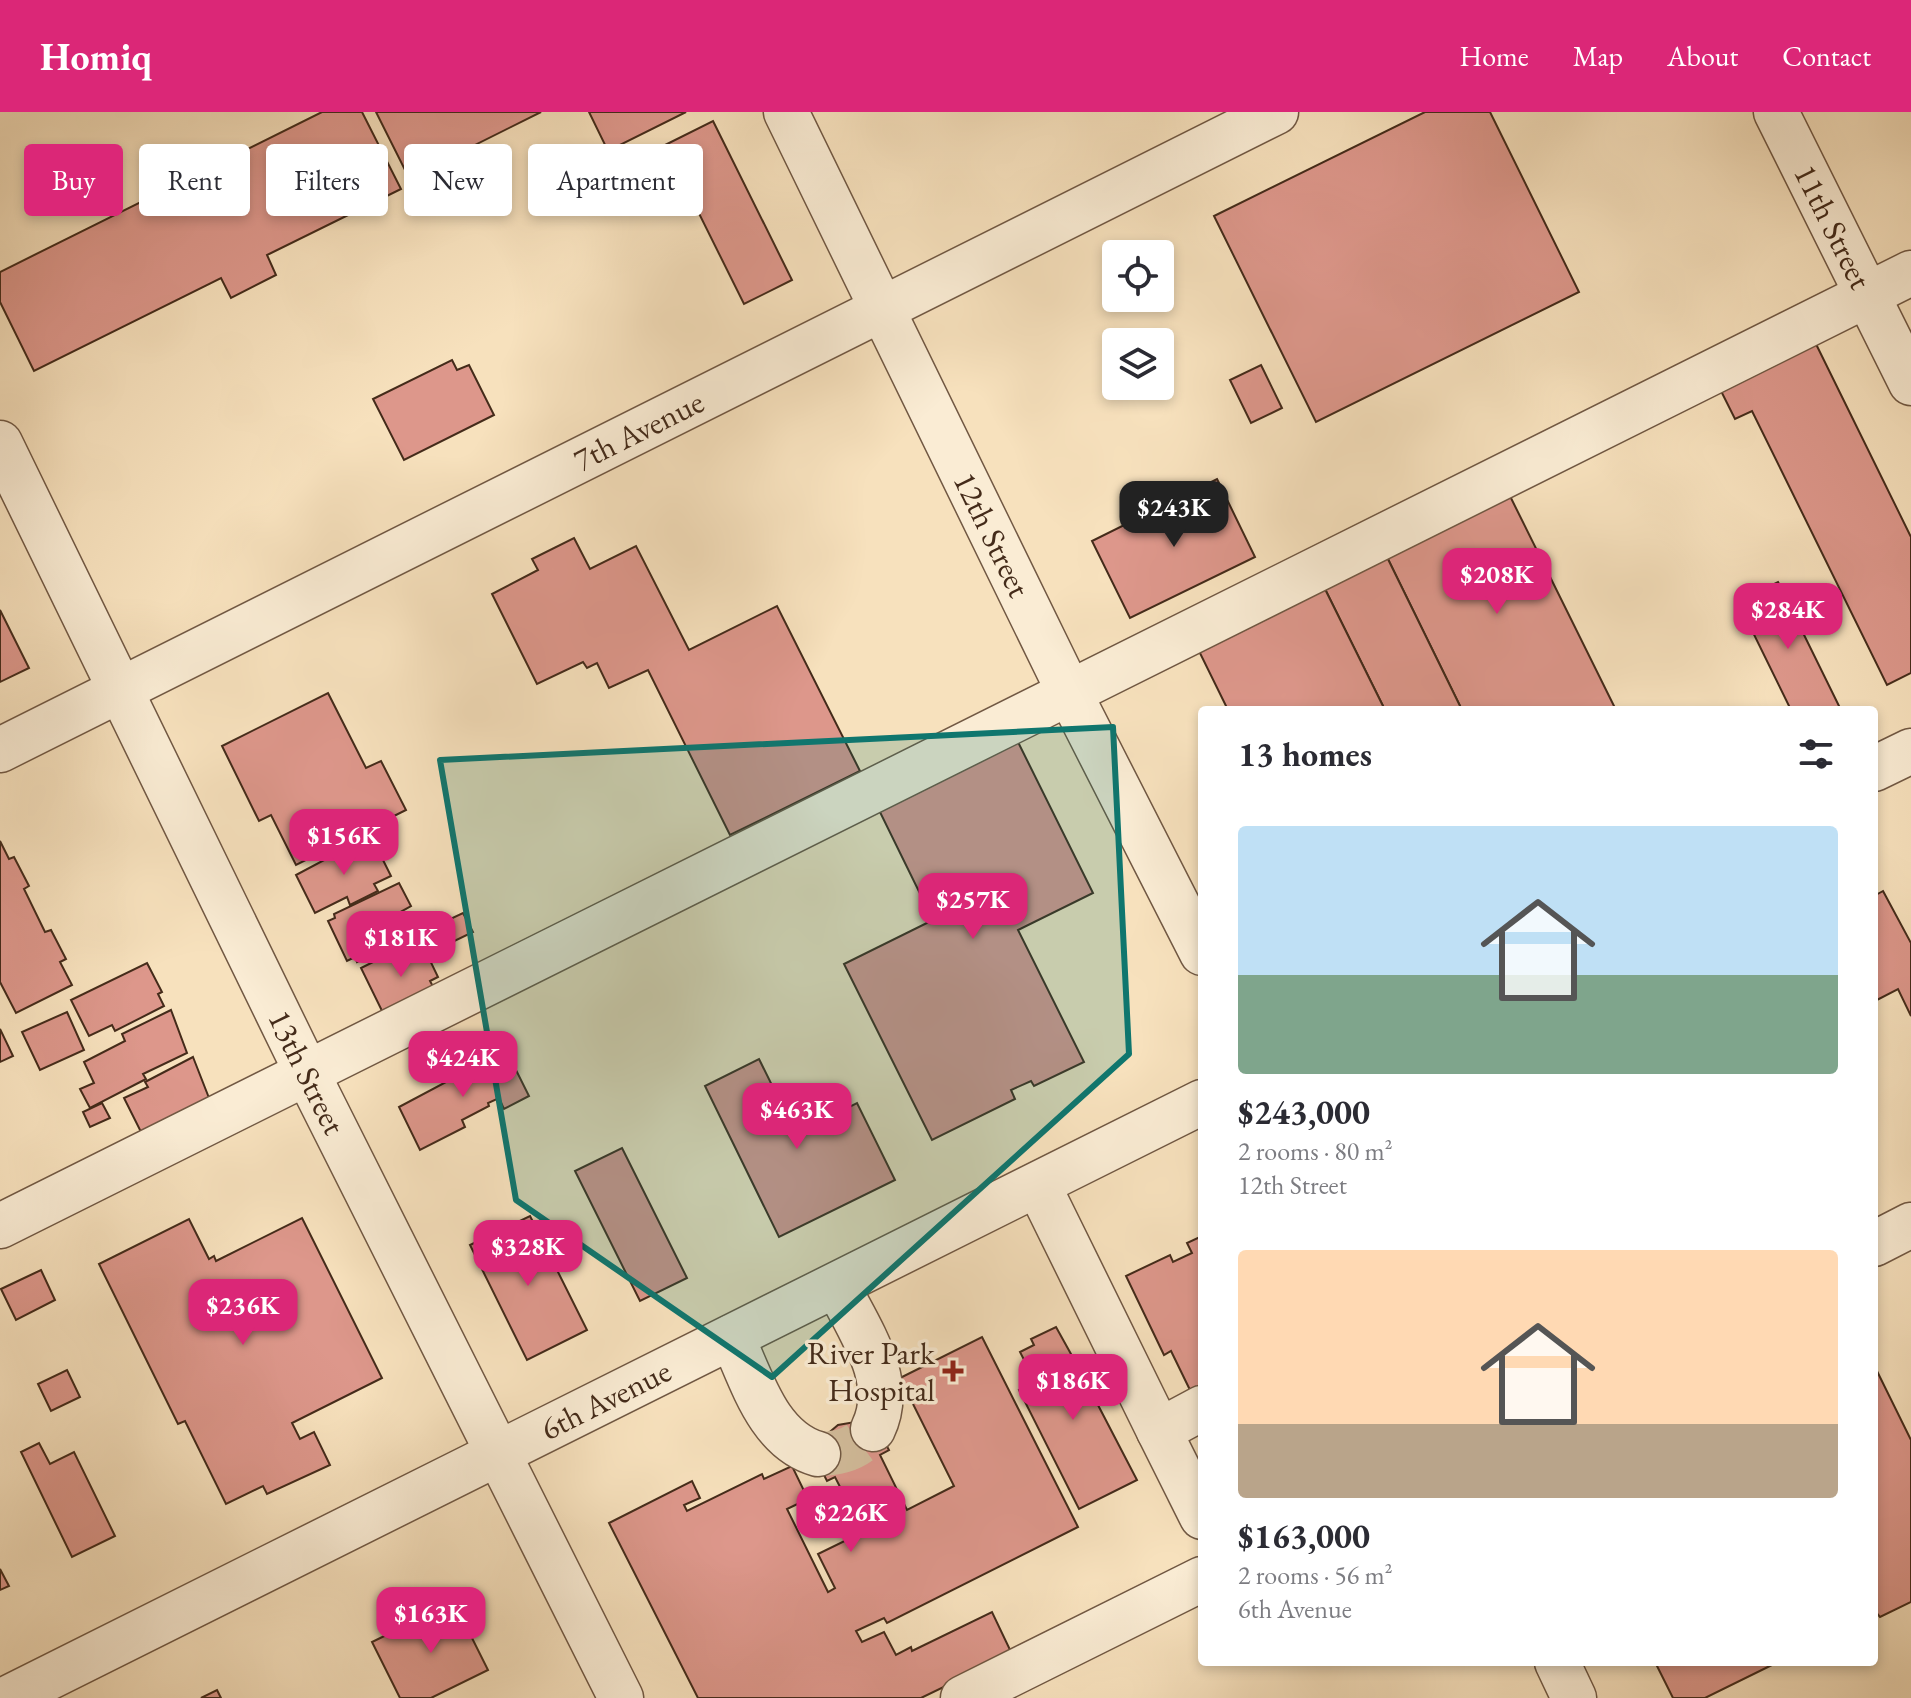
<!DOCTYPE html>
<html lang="en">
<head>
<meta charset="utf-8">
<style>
	body { margin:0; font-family:"EB Garamond",serif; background:#f2f2f3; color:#2b2b33; height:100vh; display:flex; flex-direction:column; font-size:30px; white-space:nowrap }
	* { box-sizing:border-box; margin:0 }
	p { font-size:26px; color:#7c7c81 }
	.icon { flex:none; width:44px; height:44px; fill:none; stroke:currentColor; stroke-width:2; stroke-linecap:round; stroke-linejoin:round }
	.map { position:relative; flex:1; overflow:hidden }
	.side { position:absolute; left:1198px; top:594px; width:680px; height:960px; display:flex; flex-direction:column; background:#fff; border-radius:8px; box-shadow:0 4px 12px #0003 }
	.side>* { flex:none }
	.hud { position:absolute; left:24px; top:32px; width:760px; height:72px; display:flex; gap:16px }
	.fabs { position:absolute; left:1102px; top:128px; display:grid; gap:16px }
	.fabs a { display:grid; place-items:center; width:72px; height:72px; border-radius:8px; background:#fff; box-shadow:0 4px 12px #0003; font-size:40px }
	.price { position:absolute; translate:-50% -68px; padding:0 18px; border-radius:16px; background:#db2777; color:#fff; font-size:26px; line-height:52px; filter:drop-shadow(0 2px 4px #0008) }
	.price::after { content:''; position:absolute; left:50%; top:48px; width:24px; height:18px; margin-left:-12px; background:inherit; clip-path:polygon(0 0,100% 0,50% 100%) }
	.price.selected { background:#222; color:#fff }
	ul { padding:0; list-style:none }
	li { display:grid; align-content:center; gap:16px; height:424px; padding:0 40px }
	li span { display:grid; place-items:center; height:248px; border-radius:8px; color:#555 }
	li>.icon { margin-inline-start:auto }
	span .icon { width:144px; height:144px; fill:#fffc; stroke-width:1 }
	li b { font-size:34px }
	h2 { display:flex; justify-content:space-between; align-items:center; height:96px; padding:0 40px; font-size:34px }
	.tag { padding:0 28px; border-radius:8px; background:#fff; box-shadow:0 4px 12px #0003; font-size:28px; line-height:72px }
	.tag.selected { background:#db2777; color:#fff }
	header { display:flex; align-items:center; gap:48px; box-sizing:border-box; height:112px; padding:0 40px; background:#db2777; color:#fff }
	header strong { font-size:38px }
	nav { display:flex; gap:44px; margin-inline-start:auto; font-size:28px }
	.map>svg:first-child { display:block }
	.building { fill:#dd978b; stroke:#442b1a; stroke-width:2 }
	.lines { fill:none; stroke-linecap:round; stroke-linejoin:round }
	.minor-tunnel { stroke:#d3bd9c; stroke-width:44; stroke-dasharray:44 22; stroke-linecap:butt }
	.minor-casing { stroke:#715843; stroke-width:47 }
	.minor { stroke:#faecd4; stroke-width:44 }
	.marked { fill:#0f766e; fill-opacity:0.2; stroke:#0f766e; stroke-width:6; stroke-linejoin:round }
	.poi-dot { fill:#8f2418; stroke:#faecd4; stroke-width:3 }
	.labels { text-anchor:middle; stroke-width:7; stroke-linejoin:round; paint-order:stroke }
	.street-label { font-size:32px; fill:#442b1a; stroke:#faecd4 }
	.poi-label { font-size:32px; fill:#442b1a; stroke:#faecd4; text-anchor:end }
</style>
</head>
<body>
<header>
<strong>Homiq</strong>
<nav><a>Home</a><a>Map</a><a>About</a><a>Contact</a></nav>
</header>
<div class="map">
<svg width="1911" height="1586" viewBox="0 0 1911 1586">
	<rect width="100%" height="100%" fill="#f7e1bd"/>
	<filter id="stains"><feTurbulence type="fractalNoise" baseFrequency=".0025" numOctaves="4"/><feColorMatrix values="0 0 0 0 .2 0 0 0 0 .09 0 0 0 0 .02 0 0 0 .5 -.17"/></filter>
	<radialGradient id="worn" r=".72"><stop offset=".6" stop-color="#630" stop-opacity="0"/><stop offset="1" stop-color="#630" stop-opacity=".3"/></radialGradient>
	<g class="building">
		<polygon points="322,0 362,0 401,77 267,143 276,163 231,186 221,166 34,259 0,190 0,160"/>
		<polygon points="376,0 541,0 409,66"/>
		<polygon points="589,0 686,0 608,39"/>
		<polygon points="1425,0 1490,0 1579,180 1316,310 1214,104"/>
		<polygon points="713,9 792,168 744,192 665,33"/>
		<polygon points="1814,228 1911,425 1911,561 1887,573 1752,299 1735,307 1719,275"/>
		<polygon points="452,248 457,258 469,253 494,303 404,348 373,287"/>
		<polygon points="1261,253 1282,296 1251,311 1230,268"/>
		<polygon points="1217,367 1255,445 1130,506 1092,429"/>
		<polygon points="1508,380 1616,598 1462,598 1385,441"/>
		<polygon points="574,426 590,457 636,434 689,538 777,494 860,659 730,723 648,558 609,576 597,551 587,556 583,550 537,572 492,482 538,458 532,447"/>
		<polygon points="1385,441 1462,598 1385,598 1322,471"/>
		<polygon points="1778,470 1840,596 1835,598 1791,598 1738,490"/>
		<polygon points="1322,471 1385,598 1228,598 1196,533"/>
		<polygon points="0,498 29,556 0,570"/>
		<polygon points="328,581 366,656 381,649 406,698 296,753 271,703 259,709 222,634"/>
		<polygon points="1016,626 1093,781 1018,818 1084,950 1034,974 1031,969 1011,978 1015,987 932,1028 844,852 933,808 877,694"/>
		<polygon points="373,728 391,764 374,772 378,779 350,793 347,785 315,801 296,763 354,732 356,736"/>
		<polygon points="0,729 9,747 14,745 29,774 24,777 45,820 51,818 66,847 60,850 72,873 16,901 0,870"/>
		<polygon points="399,771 411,794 397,802 408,824 357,850 355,845 347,849 328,809 335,806 334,802"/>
		<polygon points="1883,779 1911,831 1911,904 1898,877 1875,889 1874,886 1874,784"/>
		<polygon points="463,801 473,820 440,836 431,816"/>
		<polygon points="411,831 418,844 426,840 438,865 430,869 436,880 385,905 361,856"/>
		<polygon points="147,851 162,880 158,882 164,894 115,919 112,913 89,924 71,888"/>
		<polygon points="171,898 187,941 143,962 146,967 90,996 80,977 94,971 84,950 125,929 122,922"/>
		<polygon points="67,900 84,938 40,958 22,920"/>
		<polygon points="0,917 13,944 0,950"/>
		<polygon points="506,938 529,984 504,997 499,986 488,991 489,994 462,1008 465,1015 420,1038 399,995"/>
		<polygon points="193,945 209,986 141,1020 124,986 148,975 145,970"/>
		<polygon points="759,947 796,1022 857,991 895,1068 779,1125 705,974"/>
		<polygon points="102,991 110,1006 90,1015 83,1000"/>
		<polygon points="622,1036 687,1166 640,1189 575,1059"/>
		<polygon points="530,1104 587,1218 527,1248 470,1133"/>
		<polygon points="302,1106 382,1266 292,1311 300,1327 314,1320 330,1353 267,1382 263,1374 226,1392 185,1309 178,1312 99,1152 189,1107 209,1147 214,1144 216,1149"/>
		<polygon points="1202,1124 1202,1279 1198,1281 1195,1275 1190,1278 1171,1239 1164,1243 1126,1164 1170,1143 1173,1150 1192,1141 1187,1131"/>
		<polygon points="41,1158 55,1188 16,1208 1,1177"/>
		<polygon points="1056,1215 1091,1278 1096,1275 1103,1290 1098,1293 1137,1368 1079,1397 1019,1278 1035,1269 1020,1240 1034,1233 1031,1227"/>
		<polygon points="982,1225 1078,1415 887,1511 884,1506 856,1519 862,1530 884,1520 896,1543 911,1535 912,1539 992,1500 1012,1542 921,1586 698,1586 609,1411 692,1369 700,1386 684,1393 687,1399 762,1362 764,1367 792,1354 808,1387 787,1397 828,1480 835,1476 818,1442 863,1420 835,1365 827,1369 821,1357 825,1324 838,1313 855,1310 883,1327 889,1338 880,1343 907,1398 954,1374 900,1266"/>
		<polygon points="1874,1253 1911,1328 1911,1490 1880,1505 1874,1498"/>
		<polygon points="67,1258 80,1285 51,1299 38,1272"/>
		<polygon points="39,1331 50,1352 74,1340 115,1424 72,1445 21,1340"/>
		<polygon points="0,1457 9,1474 0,1478"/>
		<polygon points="454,1490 488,1558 431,1586 400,1586 372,1530"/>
		<polygon points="1655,1550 1778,1550 1705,1586 1673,1586"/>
		<polygon points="217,1578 221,1586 201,1586"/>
	</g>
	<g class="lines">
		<path class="minor-tunnel" d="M818 1342C842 1342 859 1336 873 1317"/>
		<g class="minor-casing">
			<g id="minor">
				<path id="s1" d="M786 0 1069 580 1202 841"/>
				<path id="s2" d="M1776 0 1911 271"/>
				<path id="s3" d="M0 331 307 961 621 1586"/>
				<path id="s4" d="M0 638 1276 0"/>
				<polyline points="1874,657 1911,639"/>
				<polyline points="1038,1073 1159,1319 1202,1296"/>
				<polyline points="0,1114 1911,161"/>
				<polyline points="1874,1132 1911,1113"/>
				<path d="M837 1173C858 1216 897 1268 873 1317"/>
				<path d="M732 1225C752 1268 768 1328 818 1342"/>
				<polyline points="1159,1319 1202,1405"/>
				<polyline points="1557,1550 1574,1586"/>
				<path id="s5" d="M8 1586 1202 990"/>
				<polyline points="963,1586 1202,1467"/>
			</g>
		</g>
		<use href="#minor" class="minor"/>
	</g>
	<path class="marked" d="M1113 615 1129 942 772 1265 516 1088 440 648Z"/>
	<path class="poi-dot" d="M949 1247h8v8h8v8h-8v8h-8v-8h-8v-8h8z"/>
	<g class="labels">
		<g class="street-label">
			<text dy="11" stroke="none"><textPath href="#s2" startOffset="128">11th Street</textPath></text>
			<text dy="11" stroke="none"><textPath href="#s4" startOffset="714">7th Avenue</textPath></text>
			<text dy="11" stroke="none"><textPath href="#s1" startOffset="470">12th Street</textPath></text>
			<text dy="11" stroke="none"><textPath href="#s3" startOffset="700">13th Street</textPath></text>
			<text dy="11" stroke="none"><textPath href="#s5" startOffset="668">6th Avenue</textPath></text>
		</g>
		<g class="poi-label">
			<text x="935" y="1252">River Park<tspan x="935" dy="37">Hospital</tspan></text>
		</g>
	</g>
	<rect width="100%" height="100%" filter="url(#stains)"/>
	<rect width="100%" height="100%" fill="url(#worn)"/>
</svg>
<div class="fabs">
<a><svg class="icon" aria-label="locate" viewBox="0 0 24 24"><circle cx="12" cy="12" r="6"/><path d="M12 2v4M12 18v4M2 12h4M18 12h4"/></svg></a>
<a><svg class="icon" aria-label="layers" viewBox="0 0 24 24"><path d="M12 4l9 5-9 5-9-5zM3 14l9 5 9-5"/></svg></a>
</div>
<b class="price selected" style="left:1174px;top:437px">$243K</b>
<b class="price" style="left:1497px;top:504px">$208K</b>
<b class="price" style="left:1788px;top:539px">$284K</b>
<b class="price" style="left:344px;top:765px">$156K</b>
<b class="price" style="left:973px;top:829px">$257K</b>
<b class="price" style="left:401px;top:867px">$181K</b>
<b class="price" style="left:463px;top:987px">$424K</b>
<b class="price" style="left:797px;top:1039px">$463K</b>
<b class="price" style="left:528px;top:1176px">$328K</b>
<b class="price" style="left:243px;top:1235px">$236K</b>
<b class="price" style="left:1073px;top:1310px">$186K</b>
<b class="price" style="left:851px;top:1442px">$226K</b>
<b class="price" style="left:431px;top:1543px">$163K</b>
<div class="hud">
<a class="tag selected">Buy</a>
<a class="tag">Rent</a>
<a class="tag">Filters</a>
<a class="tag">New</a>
<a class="tag">Apartment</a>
</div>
<section class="side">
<h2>13 homes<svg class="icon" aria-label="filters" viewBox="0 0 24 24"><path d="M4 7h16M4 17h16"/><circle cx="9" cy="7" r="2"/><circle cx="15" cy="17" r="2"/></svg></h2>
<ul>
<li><span style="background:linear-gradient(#bfe0f5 60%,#7fa58c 0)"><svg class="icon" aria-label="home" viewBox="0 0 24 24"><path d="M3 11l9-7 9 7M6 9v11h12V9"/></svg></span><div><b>$243,000</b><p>2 rooms · 80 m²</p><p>12th Street</p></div></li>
<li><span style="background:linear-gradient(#ffd9b3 70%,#b9a48a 0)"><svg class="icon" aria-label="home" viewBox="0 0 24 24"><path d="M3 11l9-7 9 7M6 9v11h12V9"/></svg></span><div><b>$163,000</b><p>2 rooms · 56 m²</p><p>6th Avenue</p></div></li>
</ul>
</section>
</div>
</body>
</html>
